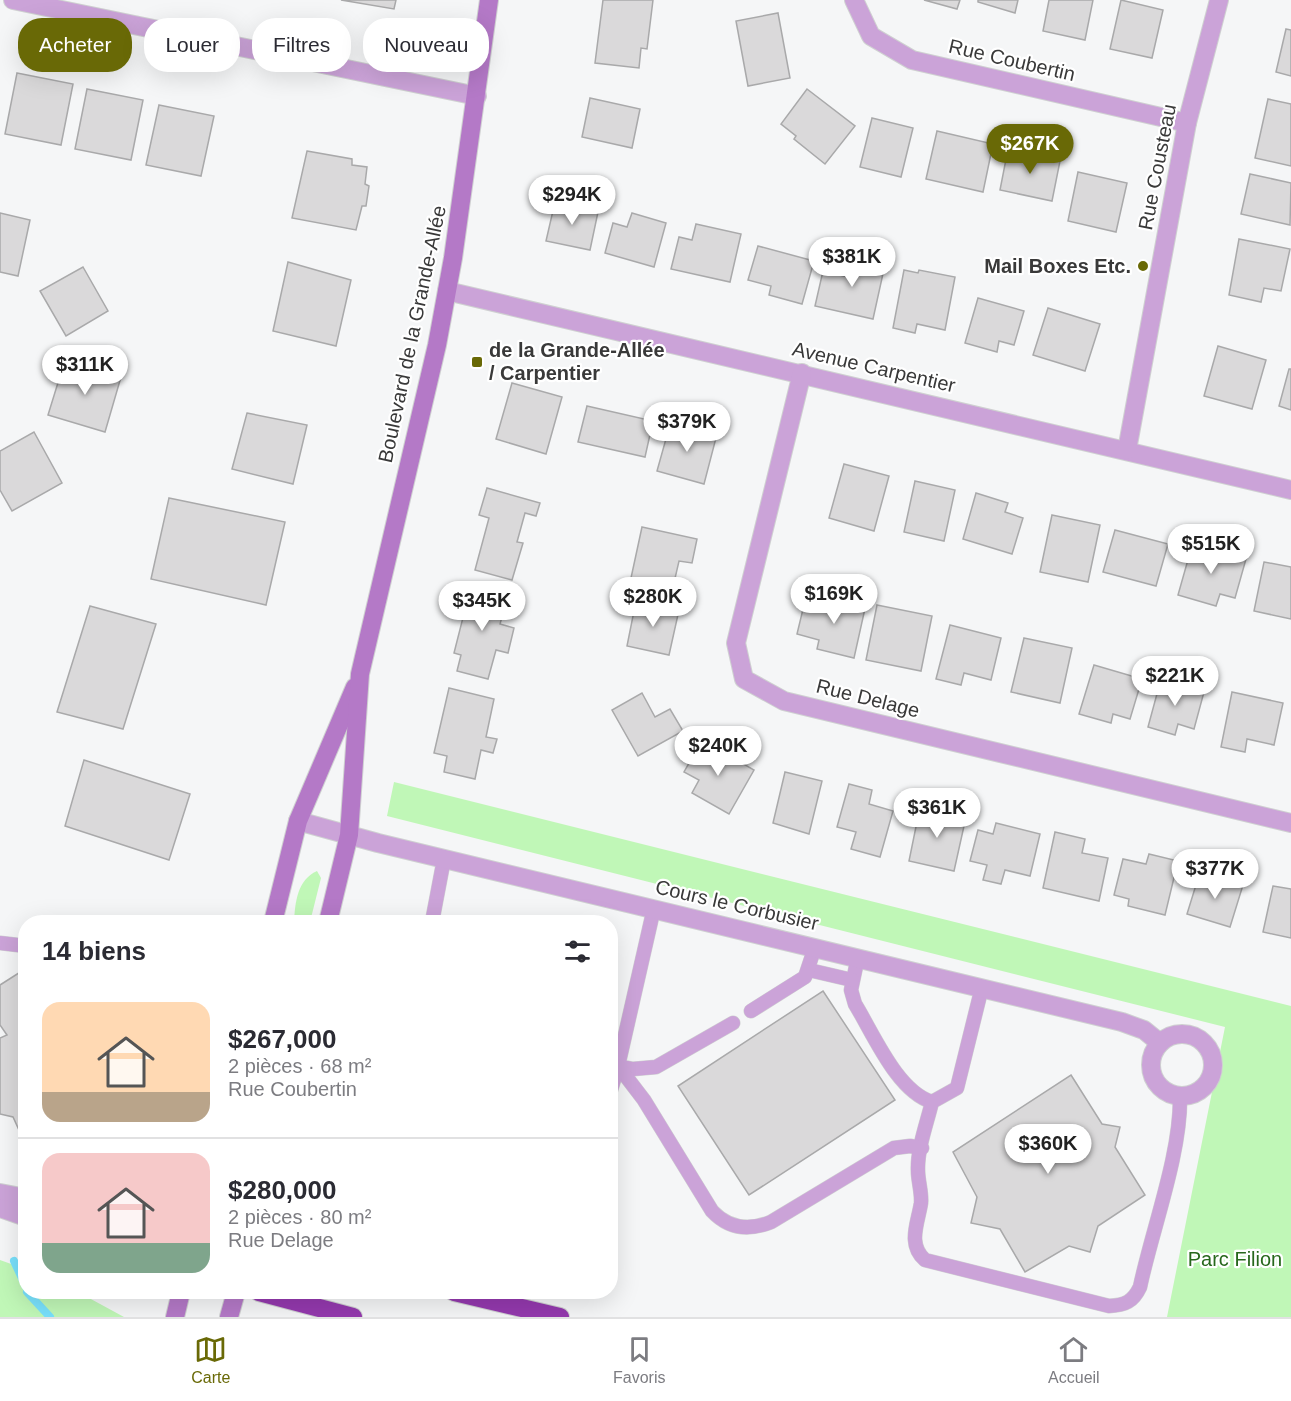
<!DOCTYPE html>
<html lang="fr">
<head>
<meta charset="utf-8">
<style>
	body { margin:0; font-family:Arial,sans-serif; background:#f2f2f3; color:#2b2b33; height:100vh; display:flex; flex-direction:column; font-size:22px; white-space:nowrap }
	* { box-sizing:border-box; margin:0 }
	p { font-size:20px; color:#7c7c81 }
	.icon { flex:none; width:33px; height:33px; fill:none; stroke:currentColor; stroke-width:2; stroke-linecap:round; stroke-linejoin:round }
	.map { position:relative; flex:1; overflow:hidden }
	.panel { position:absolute; left:18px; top:915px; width:600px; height:384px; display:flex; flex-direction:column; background:#fff; border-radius:24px; box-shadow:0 6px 24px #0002 }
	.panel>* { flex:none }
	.top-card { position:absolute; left:18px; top:18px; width:600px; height:54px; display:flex; gap:12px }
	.price { position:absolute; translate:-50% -51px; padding:0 14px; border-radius:21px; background:#fff; color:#222; font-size:20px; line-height:39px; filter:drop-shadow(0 2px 3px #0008) }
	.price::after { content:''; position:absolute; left:50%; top:36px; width:18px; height:14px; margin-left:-9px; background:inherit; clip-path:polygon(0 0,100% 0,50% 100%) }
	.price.on { background:#696906; color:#fff }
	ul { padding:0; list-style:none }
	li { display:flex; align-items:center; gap:18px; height:150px; padding:0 24px }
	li+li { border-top:2px solid #e1e1e2 }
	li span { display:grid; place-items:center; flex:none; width:168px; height:120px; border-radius:18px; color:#555 }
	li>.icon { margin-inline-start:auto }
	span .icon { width:72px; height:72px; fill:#fffc; stroke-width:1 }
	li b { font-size:26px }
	h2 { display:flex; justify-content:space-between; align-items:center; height:72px; padding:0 24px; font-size:26px }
	.pill { padding:0 21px; border-radius:24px; background:#fff; box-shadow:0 6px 24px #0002; font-size:21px; line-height:54px }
	.pill.on { background:#696906; color:#fff }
	.dock { display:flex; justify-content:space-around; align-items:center; height:84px; border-top:2px solid #e1e1e2; background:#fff; font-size:16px; color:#7c7c81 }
	.dock a { display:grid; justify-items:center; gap:3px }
	.dock .on { color:#696906 }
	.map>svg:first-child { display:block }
	.green { fill:#c0f7b7 }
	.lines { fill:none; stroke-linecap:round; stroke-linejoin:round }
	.stream { stroke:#79e1fc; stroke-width:8 }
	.building { fill:#dad9da; stroke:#a9a9aa; stroke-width:1.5 }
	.lane-casing { stroke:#cfd0d1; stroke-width:15 }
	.street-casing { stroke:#cfd0d1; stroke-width:20 }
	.secondary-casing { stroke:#cfd0d1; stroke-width:20 }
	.highway-casing { stroke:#cfd0d1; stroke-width:20 }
	.lane { stroke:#cba3d8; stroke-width:14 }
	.street { stroke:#cba3d8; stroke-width:18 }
	.secondary { stroke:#b479c7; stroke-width:18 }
	.highway { stroke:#9439ae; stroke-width:18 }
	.poi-dot { fill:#696906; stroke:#fff; stroke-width:2 }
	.labels { text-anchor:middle; stroke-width:4.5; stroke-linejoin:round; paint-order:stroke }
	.street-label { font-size:20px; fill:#393939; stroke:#fff }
	.poi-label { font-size:20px; font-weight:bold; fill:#393939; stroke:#fff; text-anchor:end }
	.park-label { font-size:20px; fill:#27681c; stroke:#fff }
</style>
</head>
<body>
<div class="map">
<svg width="1291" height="1317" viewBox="0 0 1291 1317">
	<rect width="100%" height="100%" fill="#f5f6f7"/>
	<g class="green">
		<polygon points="394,782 1291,1006 1291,1317 1167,1317 1225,1027 387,816"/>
		<path d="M317 871 321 878 310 922H294C295 903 297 880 317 871Z"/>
		<polygon points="0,1260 25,1269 26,1292 78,1292 124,1317 0,1317"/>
	</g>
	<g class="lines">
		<g class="stream">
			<polyline points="14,1261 26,1287"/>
			<polyline points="27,1292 50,1317"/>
		</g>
	</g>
	<g class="building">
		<polygon points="341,0 396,0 394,9"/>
		<polygon points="603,0 653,0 647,49 641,48 639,68 595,63"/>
		<polygon points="924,0 960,0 957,9"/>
		<polygon points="978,0 1018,0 1015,13 978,2"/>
		<polygon points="1049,0 1093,0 1085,40 1043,31"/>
		<polygon points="1121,0 1163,10 1152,58 1110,49"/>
		<polygon points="778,13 790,78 748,86 736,21"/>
		<polygon points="1286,29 1291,30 1291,76 1276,72"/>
		<polygon points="17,73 73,84 61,145 5,134"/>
		<polygon points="87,89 143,100 131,160 75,149"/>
		<polygon points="807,89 855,126 825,164 794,139 796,136 781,124"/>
		<polygon points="590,98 640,109 632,148 582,137"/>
		<polygon points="1268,99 1291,104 1291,166 1255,158"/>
		<polygon points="159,105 214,116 201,176 146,165"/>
		<polygon points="872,118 913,128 901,177 860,167"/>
		<polygon points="937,131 993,144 983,192 926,179"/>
		<polygon points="1008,149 1060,161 1052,201 1000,190"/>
		<polygon points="307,151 352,159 352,165 367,167 365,184 369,186 366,206 362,206 356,230 292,218"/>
		<polygon points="1078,172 1127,183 1116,232 1068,221"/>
		<polygon points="1250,174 1291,183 1290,225 1241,214"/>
		<polygon points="555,202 598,212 590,250 546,241"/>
		<polygon points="0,213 30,220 18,276 0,272"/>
		<polygon points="632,213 666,223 654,267 605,253 613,223 627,227"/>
		<polygon points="696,224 741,234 730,282 671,269 679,237 692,240"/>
		<polygon points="1239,239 1290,249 1281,291 1264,288 1261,302 1229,295"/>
		<polygon points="758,246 814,261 802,304 769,295 771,286 748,280"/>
		<polygon points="849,249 869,254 866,265 884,269 873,319 815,306 823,271 844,276"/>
		<polygon points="288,262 351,280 336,346 273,331"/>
		<polygon points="83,267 108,311 66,336 40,291"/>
		<polygon points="904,270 918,273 919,270 955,277 945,330 917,324 915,333 893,328"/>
		<polygon points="978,298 1024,311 1014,345 999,341 997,352 965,343"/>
		<polygon points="1048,308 1100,324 1085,371 1033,355"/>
		<polygon points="1218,346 1266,360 1252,409 1204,396"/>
		<polygon points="65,360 121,377 105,432 48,415"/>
		<polygon points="1289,369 1291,369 1291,410 1279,406"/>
		<polygon points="512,383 562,397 546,454 496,439"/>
		<polygon points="587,406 653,421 645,457 578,442"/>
		<polygon points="247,413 307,425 293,484 232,469"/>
		<polygon points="671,421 717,434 704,484 657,471"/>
		<polygon points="34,432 62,483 12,511 0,490 0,451"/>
		<polygon points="844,464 889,476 874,531 829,518"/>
		<polygon points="915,481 955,490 944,541 904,532"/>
		<polygon points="487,488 540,503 536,516 525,513 517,542 523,543 512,580 475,570 489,518 479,515"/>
		<polygon points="976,493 1008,503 1005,512 1023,518 1012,554 963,539"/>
		<polygon points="169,498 285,522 266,605 151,579"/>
		<polygon points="1052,515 1100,525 1088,582 1040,572"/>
		<polygon points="642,527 697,539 692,563 679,561 673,587 631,578"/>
		<polygon points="1115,530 1168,544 1156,586 1103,572"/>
		<polygon points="1193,542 1246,559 1235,598 1220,594 1216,606 1178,595"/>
		<polygon points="1264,562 1291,567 1291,619 1254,611"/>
		<polygon points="471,586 508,595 500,624 514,628 508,653 496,650 488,679 457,671 461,655 454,653"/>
		<polygon points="821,594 866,604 854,658 817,649 819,640 797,634 804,605 818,608"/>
		<polygon points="636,601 679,610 669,655 627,646"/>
		<polygon points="877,605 932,616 921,671 866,660"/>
		<polygon points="90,606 156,624 123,729 57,712"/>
		<polygon points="950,625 1001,638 991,680 964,673 961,685 936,679"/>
		<polygon points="1024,638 1072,648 1060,703 1011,692"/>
		<polygon points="1094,665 1142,679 1130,719 1113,714 1111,723 1079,714"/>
		<polygon points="1161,679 1204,692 1194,729 1178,724 1175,735 1148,727"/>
		<polygon points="449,688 494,699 486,737 497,739 493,753 481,750 475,779 444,772 447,756 434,753"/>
		<polygon points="1232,692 1283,703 1274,745 1247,739 1245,752 1221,747"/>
		<polygon points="642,693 655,717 670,709 683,731 638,756 612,710"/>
		<polygon points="702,740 754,770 729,814 692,793 699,780 684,772"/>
		<polygon points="84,760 190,794 169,860 65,826"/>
		<polygon points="785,772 822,781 809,834 773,823"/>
		<polygon points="849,784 872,790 869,804 893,811 880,857 851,849 856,832 837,827"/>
		<polygon points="920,807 966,817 954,871 909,861"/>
		<polygon points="996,823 1040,834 1030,876 1005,870 1001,884 983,880 987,865 970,861 978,830 993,834"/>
		<polygon points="1055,832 1085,839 1082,853 1108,858 1099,901 1043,888"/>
		<polygon points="1149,854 1178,861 1165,915 1128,906 1129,899 1114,895 1123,859 1146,864"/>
		<polygon points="1200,872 1243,885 1230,927 1187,914"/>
		<polygon points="1273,886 1291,889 1291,938 1263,932"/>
		<polygon points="25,969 26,970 26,1132 19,1130 13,1117 0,1114 0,1038 7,1035 0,1025 0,985"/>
		<polygon points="823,991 895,1100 749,1195 678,1086"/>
		<polygon points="1071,1075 1102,1124 1120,1127 1115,1147 1145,1195 1098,1226 1090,1252 1069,1246 1025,1272 1000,1229 971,1223 977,1197 953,1152"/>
	</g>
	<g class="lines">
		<g class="lane-casing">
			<g id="lane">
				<polyline points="654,908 618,1066 633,1069 656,1067 733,1023"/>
				<polyline points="432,922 444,859"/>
				<polyline points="0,943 26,946"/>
				<path d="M858 957 851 990 855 1004C874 1035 897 1091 932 1102"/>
				<polyline points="809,970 852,980"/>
				<path d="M982 987 957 1088 932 1102C927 1123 917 1149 918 1171 918 1181 922 1193 921 1203 918 1223 907 1244 925 1260L1109 1306C1125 1305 1133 1302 1140 1287 1152 1230 1181 1154 1180 1097"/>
				<polyline points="751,1011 805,977 815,947"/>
				<path d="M618 1066 644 1100 712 1211C729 1229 749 1231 771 1222L894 1148 910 1146 922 1148"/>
				<polyline points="610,1093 618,1066"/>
			</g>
		</g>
		<g class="street-casing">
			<g id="street">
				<polyline points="13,0 477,96"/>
				<polyline points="854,0 871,36 912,60 1187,123"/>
				<polyline points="447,291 1291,490"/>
				<polyline points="802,373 736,643 744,679 784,701 1291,823"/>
				<polyline points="1127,450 1187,123 1219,0"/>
				<polyline points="298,821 378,843 1122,1022 1144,1030 1160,1043"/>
				<circle cx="1182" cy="1065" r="31"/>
				<polyline points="0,1193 26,1198"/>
				<polyline points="0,1208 26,1217"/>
			</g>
		</g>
		<g class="secondary-casing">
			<g id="secondary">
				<polyline points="273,922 298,821 355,687"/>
				<polyline points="328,922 349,835 360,674 437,345 453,258 489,0"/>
				<polyline points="175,1317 181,1292"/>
				<polyline points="229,1317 236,1292"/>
			</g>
		</g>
		<g class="highway-casing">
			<g id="highway">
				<polyline points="259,1292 353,1317"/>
				<polyline points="454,1292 560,1317"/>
			</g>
		</g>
		<use href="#lane" class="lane"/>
		<use href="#street" class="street"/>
		<use href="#secondary" class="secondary"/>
		<use href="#highway" class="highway"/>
	</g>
	<g class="poi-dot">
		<circle cx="1143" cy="266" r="6"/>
		<rect x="471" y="356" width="12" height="12" rx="3"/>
	</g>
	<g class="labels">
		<g class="street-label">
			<text transform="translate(1012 60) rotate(13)" y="7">Rue Coubertin</text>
			<text transform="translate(1157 167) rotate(-79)" y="7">Rue Cousteau</text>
			<text transform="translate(412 334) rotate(-78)" y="7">Boulevard de la Grande-Allée</text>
			<text transform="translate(874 367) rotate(13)" y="7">Avenue Carpentier</text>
			<text transform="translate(868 698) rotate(14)" y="7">Rue Delage</text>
			<text transform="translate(737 905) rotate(13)" y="7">Cours le Corbusier</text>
		</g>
		<g class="poi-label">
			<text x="1131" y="273">Mail Boxes Etc.</text>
			<text x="489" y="357" text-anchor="start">de la Grande-Allée<tspan x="489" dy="23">/ Carpentier</tspan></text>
		</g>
		<g class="park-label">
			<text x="1235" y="1266">Parc Filion</text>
		</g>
	</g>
</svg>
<b class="price on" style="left:1030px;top:175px">$267K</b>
<b class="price" style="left:572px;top:226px">$294K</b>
<b class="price" style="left:852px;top:288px">$381K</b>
<b class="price" style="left:85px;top:396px">$311K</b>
<b class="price" style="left:687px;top:453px">$379K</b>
<b class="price" style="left:1211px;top:575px">$515K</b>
<b class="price" style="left:834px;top:625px">$169K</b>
<b class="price" style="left:653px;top:628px">$280K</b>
<b class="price" style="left:482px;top:632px">$345K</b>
<b class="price" style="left:1175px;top:707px">$221K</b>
<b class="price" style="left:718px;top:777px">$240K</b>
<b class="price" style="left:937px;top:839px">$361K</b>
<b class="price" style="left:1215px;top:900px">$377K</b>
<b class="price" style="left:1048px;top:1175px">$360K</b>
<div class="top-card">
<a class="pill on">Acheter</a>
<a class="pill">Louer</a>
<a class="pill">Filtres</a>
<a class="pill">Nouveau</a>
</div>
<section class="panel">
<h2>14 biens<svg class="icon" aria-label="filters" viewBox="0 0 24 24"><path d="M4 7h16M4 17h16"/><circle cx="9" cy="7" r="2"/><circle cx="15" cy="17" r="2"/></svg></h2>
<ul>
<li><span style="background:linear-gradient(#ffd9b3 75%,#b9a48a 0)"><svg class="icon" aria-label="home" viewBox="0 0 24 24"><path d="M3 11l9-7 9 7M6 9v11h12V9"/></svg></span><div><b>$267,000</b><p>2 pièces · 68 m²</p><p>Rue Coubertin</p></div></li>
<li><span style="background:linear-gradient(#f6c9c9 75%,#7fa58c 0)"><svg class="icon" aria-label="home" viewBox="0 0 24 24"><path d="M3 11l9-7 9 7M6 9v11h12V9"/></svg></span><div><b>$280,000</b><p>2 pièces · 80 m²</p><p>Rue Delage</p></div></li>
</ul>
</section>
</div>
<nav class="dock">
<a class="on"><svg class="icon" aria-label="map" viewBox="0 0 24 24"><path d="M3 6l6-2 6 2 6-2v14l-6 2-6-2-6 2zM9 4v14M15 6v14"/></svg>Carte</a>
<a><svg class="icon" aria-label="saved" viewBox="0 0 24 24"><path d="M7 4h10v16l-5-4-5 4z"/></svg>Favoris</a>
<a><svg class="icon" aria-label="home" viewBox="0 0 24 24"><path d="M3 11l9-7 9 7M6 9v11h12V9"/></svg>Accueil</a>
</nav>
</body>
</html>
